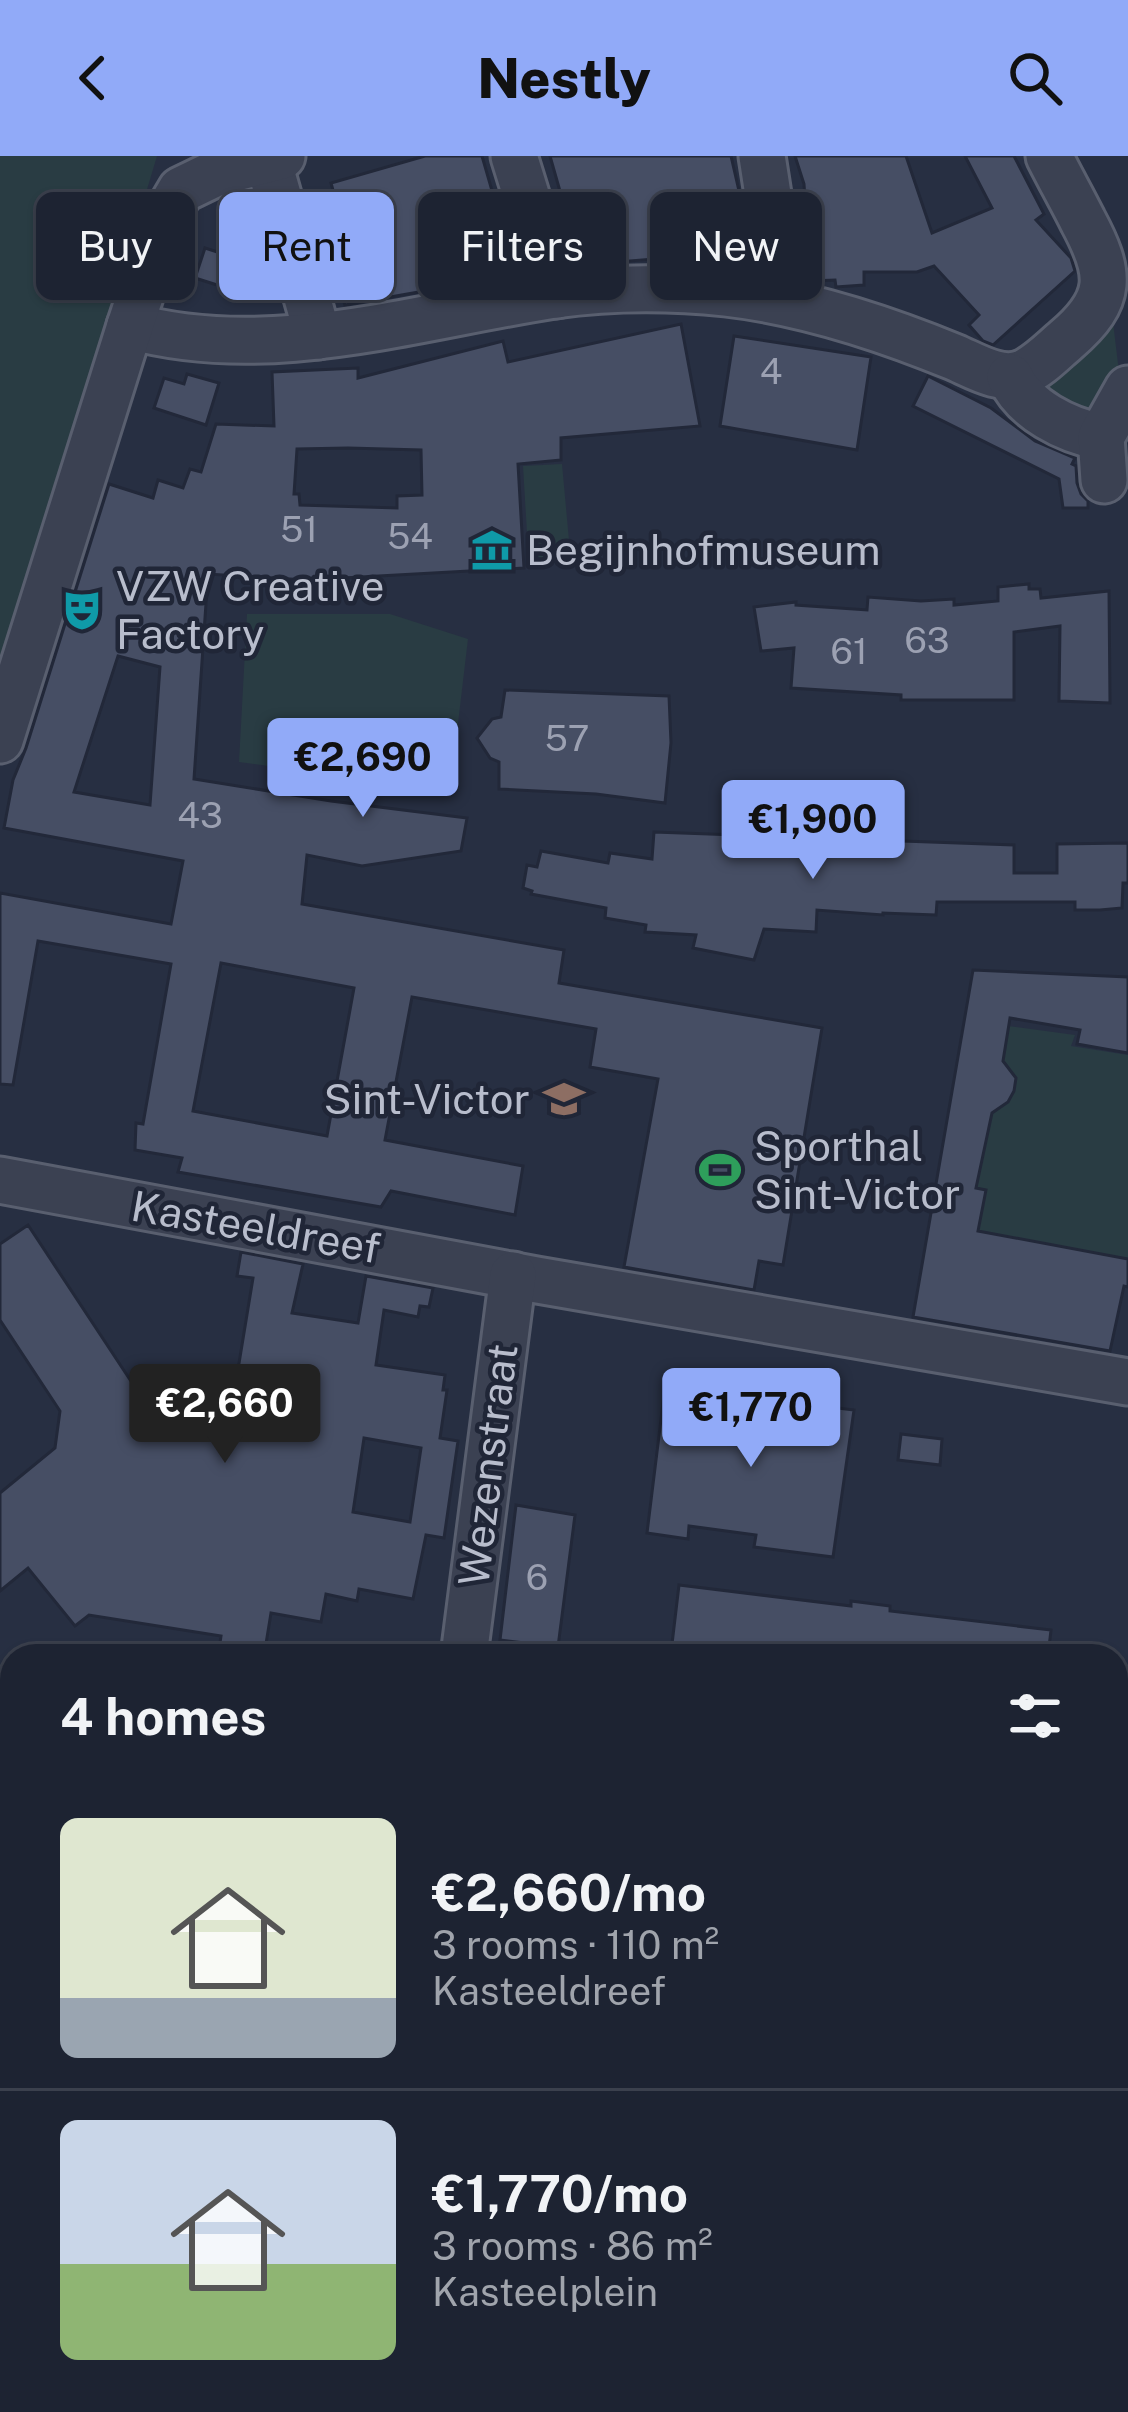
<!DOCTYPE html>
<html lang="en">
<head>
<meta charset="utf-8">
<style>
	body { margin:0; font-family:"Public Sans",sans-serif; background:#252b3a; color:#f1f3f6; height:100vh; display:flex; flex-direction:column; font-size:45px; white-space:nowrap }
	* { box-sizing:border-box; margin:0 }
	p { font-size:39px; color:#a0a4ac }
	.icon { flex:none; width:66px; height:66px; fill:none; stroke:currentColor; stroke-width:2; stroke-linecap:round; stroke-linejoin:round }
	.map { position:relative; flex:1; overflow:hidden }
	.details { position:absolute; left:0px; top:1488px; width:1128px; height:768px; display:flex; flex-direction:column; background:#1d2332; border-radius:36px 36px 0 0; box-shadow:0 3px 9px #0004,0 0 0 3px #3b404d }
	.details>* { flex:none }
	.top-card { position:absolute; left:36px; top:36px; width:1056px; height:108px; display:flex; gap:24px }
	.price { position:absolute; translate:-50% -102px; padding:0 27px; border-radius:12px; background:#91aaf8; color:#111; font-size:39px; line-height:78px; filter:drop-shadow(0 3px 6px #0008) }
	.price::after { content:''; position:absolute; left:50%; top:72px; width:36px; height:27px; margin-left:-18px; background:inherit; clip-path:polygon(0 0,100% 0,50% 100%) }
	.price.selected { background:#222; color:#fff }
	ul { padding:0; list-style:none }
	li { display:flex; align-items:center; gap:36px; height:300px; padding:0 60px }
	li+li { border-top:3px solid #3b404d }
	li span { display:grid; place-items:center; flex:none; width:336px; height:240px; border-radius:18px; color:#555 }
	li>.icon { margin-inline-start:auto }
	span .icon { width:144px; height:144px; fill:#fffc; stroke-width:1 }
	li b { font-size:51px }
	h2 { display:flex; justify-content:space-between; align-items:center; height:144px; padding:0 60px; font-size:51px }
	.chip { padding:0 42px; border-radius:18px; background:#1d2332; box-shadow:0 3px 9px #0004,0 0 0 3px #3b404d; font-size:42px; line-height:108px }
	.chip.selected { background:#91aaf8; color:#111 }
	header { display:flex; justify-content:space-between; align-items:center; height:156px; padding:0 60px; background:#91aaf8; color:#111; font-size:54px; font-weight:800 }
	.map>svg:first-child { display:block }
	.green { fill:#293c43 }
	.building { fill:#464e64; stroke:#222839; stroke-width:3; fill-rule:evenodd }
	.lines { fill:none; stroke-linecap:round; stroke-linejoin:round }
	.minor-casing { stroke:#595f6f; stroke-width:51 }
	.minor { stroke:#3b4152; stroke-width:45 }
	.labels { text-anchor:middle; stroke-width:9; stroke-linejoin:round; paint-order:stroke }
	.number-label { font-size:36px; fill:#9ca1b2 }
	.poi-label { font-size:42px; fill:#b8bdcc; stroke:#202637; text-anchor:start }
	.street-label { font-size:42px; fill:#b8bdcc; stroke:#202637 }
</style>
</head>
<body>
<header><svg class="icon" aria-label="back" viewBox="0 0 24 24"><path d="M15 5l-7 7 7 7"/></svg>Nestly<svg class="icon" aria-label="search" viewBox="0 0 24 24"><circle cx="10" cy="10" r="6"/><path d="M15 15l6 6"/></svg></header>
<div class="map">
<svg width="1128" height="2256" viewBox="0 0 1128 2256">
	<rect width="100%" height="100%" fill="#272f42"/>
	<g class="green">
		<polygon points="0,0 157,0 0,525"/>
		<polygon points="1113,166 1119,216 1089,274 1041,228"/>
		<polygon points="562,308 571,406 529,410 523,310"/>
		<polygon points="247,458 390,458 468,483 450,635 239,606"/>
		<path d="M1008 870 1075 879 1071 890 1128 899V1103L978 1075 986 1035 976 1032 994 948 1008 946C1020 932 1017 917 1002 906Z"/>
	</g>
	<g class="building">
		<polygon points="425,0 482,0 512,104 488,111 489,117 463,125 464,128 345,149 313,44 334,38 331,27"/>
		<polygon points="550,0 731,0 742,48 744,99 718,100 718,106 691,107 690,100 581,109"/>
		<polygon points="795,0 906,0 932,77 992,52 965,0 1014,0 1044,58 1036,64 1071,102 1075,115 993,189 983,185 969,169 979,159 934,110 917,116 864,116 864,129 836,131 835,124 810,125 804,28"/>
		<polygon points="205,92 242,104 233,134 195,122"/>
		<path d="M681 168 700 270 561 282V304L518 308 524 412 306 424 208 418 194 623 331 645 467 662 461 695 362 710 307 699 302 748 564 794 559 827 822 872 783 1109 759 1105 754 1134 624 1111 658 923 590 911 596 873 412 841 385 984 523 1010 515 1059 391 1035 381 1051 178 1016 182 1002 135 994 136 967 143 968 171 808 38 785 13 929 0 928V737L171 768 183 705 4 672 13 624 26 592 109 328 153 342 158 324 183 332 190 313 201 316 216 268 274 270 272 216 358 212V222L503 185 508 206ZM348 292 421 294 422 339 397 340V352L300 349 299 338H294L297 293ZM118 500 160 511 150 649 74 636ZM221 807 354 832 327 980 193 955Z"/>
		<polygon points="734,180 871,201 857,294 720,270"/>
		<polygon points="187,218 219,227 206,269 154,252 164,222 184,228"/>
		<polygon points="928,220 991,252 1035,285 1075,302 1072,308 1076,310 1077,327 1081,338 1088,345 1088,352 1063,352 1059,323 913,250"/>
		<polygon points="1029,428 1029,433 1040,433 1041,442 1109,435 1110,547 1059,545 1060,470 1014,476 1014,544 901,544 901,539 791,532 794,492 761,495 754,451 796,446 796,449 867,454 868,441 921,445 954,443 954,449 998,445 998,431"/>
		<polygon points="505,534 669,540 671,587 665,647 596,638 499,633 499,606 490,602 477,582 492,563 501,561"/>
		<polygon points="654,676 1014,689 1014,717 1057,717 1057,688 1128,687 1128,727 1123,727 1122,752 1100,754 1075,754 1075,746 937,746 936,759 883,757 883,759 817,754 816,776 764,773 754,804 693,792 696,779 645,776 646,769 605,762 606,752 531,738 532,735 523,732 527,709 537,711 541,695 608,707 610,697 652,703"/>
		<polygon points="973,814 1128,821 1128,897 1077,888 1080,874 1010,862 1003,905 1016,922 1014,935 1008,946 992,957 976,1032 986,1034 978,1075 1128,1103 1128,1131 1124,1130 1110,1195 913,1161"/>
		<path d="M28 1069 146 1248 230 1262 253 1122 237 1120 241 1096 303 1108 292 1157 358 1167 366 1120 433 1132 429 1151 420 1150 418 1161 384 1154 376 1209 445 1219 443 1234H447L440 1282 458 1285 444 1382 426 1379 413 1443 359 1433 357 1445 326 1438 321 1466 271 1457 264 1500H218L221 1480 89 1459 75 1470 28 1412 0 1435V1337L55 1292 60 1255 0 1164V1088ZM364 1282 421 1292 410 1366 353 1356Z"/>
		<polygon points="665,1231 854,1254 833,1401 754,1391 756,1379 689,1370 688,1383 647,1377"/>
		<polygon points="901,1278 942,1283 940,1309 898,1304"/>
		<polygon points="516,1349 575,1359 558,1491 500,1484"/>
		<polygon points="679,1429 851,1450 851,1445 890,1450 890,1455 1051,1474 1048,1500 777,1500 672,1488"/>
	</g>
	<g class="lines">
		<g class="minor-casing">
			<g id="minor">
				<polyline points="514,0 557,139"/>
				<polyline points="762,0 779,109 778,143"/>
				<polyline points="268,4 318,180"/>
				<path d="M130 170C270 208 414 161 554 139 611 131 669 131 726 137 805 146 881 171 954 201 975 210 1000 226 1023 217 1039 210 1053 195 1066 184 1114 143 1111 117 1083 65 1072 43 1060 22 1049 0"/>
				<path d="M1010 221C1025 254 1066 274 1101 281"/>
				<polyline points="1104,324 1101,281 1128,233"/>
				<polyline points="0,584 130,170 168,56 181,34 216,17 282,0"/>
				<polyline points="0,1024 537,1124 1128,1226"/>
				<polyline points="464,1500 513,1119"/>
				<polyline points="0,1818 12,1820"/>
				<polyline points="1116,1884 1128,1848"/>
				<polyline points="1116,1946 1128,1947"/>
				<polyline points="0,2021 12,2032"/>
				<polyline points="252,2244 265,2256"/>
				<polyline points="937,2244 952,2256"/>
				<polyline points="499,2256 507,2244"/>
			</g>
		</g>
		<use href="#minor" class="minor"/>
	</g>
	<defs>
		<g id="museum-bare" transform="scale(3.24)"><path d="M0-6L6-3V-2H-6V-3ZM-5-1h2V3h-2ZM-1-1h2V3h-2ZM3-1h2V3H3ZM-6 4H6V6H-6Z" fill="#0f9aa8" stroke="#202637" stroke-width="2.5" paint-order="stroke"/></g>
		<g id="theatre-bare" transform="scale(3.24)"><path d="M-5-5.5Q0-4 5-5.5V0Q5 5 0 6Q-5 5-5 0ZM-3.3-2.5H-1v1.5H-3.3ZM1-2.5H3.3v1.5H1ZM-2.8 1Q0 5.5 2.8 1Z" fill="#0f9aa8" stroke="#202637" stroke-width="2.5" paint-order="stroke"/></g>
		<g id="school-bare" transform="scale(3.24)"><path d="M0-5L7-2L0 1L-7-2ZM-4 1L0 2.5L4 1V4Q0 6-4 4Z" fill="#8d6e63" stroke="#202637" stroke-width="2.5" paint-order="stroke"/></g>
		<g id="stadium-bare" transform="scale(3.24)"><path d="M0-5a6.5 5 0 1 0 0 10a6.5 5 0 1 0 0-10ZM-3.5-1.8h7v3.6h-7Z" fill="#2e9e5b" stroke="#202637" stroke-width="2.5" paint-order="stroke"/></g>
	</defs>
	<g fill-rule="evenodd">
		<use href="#museum-bare" x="492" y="394"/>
		<use href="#theatre-bare" x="82" y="454"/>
		<use href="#school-bare" x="564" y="943"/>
		<use href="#stadium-bare" x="720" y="1014"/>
	</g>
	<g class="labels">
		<g class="number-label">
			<text x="771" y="228">4</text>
			<text x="299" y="386">51</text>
			<text x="410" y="393">54</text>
			<text x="927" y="497">63</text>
			<text x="849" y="508">61</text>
			<text x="567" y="595">57</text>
			<text x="200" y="672">43</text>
			<text x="537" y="1434">6</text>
		</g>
		<g class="poi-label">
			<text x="526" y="409">Begijnhofmuseum</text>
			<text x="116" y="445">VZW Creative<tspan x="116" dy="48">Factory</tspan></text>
			<text x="530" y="958" text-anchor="end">Sint-Victor</text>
			<text x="754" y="1005">Sporthal<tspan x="754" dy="48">Sint-Victor</tspan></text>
		</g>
		<g class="street-label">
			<text transform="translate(256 1071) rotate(10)" y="15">Kasteeldreef</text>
			<text transform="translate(488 1309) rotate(-83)" y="15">Wezenstraat</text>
		</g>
	</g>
</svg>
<b class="price" style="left:363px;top:664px">€2,690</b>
<b class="price" style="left:813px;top:726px">€1,900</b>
<b class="price selected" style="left:225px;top:1310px">€2,660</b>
<b class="price" style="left:751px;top:1314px">€1,770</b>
<div class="top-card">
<a class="chip">Buy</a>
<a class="chip selected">Rent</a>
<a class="chip">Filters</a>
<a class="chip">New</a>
</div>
<section class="details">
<h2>4 homes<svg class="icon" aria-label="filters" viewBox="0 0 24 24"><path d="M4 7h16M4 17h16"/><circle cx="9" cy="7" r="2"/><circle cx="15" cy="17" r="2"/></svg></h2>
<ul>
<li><span style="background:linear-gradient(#dfe7d0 75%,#9aa5b1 0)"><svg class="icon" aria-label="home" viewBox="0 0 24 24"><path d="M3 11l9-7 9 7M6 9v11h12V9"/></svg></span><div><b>€2,660/mo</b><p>3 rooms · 110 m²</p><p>Kasteeldreef</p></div></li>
<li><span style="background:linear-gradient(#c9d6e8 60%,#8fb573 0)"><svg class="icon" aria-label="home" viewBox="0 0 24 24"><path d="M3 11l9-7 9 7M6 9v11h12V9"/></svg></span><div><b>€1,770/mo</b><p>3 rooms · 86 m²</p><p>Kasteelplein</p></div></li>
</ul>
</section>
</div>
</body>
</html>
